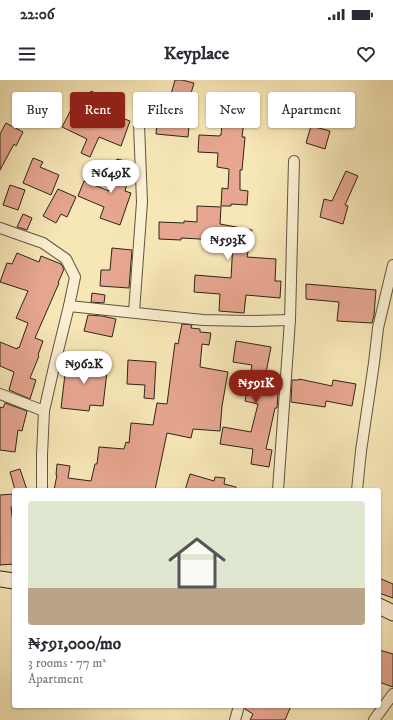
<!DOCTYPE html>
<html lang="en">
<head>
<meta charset="utf-8">
<style>
	body { margin:0; font-family:"IM FELL DW Pica",serif; background:#f2f2f3; color:#2b2b33; height:100vh; display:flex; flex-direction:column; font-size:15px; white-space:nowrap }
	* { box-sizing:border-box; margin:0 }
	p { font-size:13px; color:#7c7c81 }
	.icon { flex:none; width:22px; height:22px; fill:none; stroke:currentColor; stroke-width:2; stroke-linecap:round; stroke-linejoin:round }
	.map { position:relative; flex:1; overflow:hidden }
	.sheet { position:absolute; left:12px; top:408px; width:369px; height:220px; display:flex; flex-direction:column; background:#fff; border-radius:4px; box-shadow:0 1px 3px #0004 }
	.sheet>* { flex:none }
	.banner { position:absolute; left:12px; top:12px; width:369px; height:36px; display:flex; gap:8px }
	.price { position:absolute; translate:-50% -34px; padding:0 9px; border-radius:14px; background:#fff; color:#222; font-size:13px; line-height:26px; filter:drop-shadow(0 1px 2px #0008) }
	.price::after { content:''; position:absolute; left:50%; top:24px; width:12px; height:9px; margin-left:-6px; background:inherit; clip-path:polygon(0 0,100% 0,50% 100%) }
	.price.selected { background:#8f2418; color:#fff }
	ul { padding:0; list-style:none }
	li { display:grid; align-content:center; gap:8px; height:212px; padding:0 16px }
	li span { display:grid; place-items:center; height:124px; border-radius:4px; color:#555 }
	li>.icon { margin-inline-start:auto }
	span .icon { width:72px; height:72px; fill:#fffc; stroke-width:1 }
	li b { font-size:17px }
	.tag { padding:0 14px; border-radius:4px; background:#fff; box-shadow:0 1px 3px #0004; font-size:14px; line-height:36px }
	.tag.selected { background:#8f2418; color:#fff }
	.status { display:flex; justify-content:space-between; align-items:center; height:28px; padding:0 20px; background:#fff; direction:ltr }
	.status svg { height:11px; fill:currentColor }
	header { display:flex; justify-content:space-between; align-items:center; height:52px; padding:0 16px; background:#fff; font-size:18px; font-weight:800 }
	.map>svg:first-child { display:block }
	.building { fill:#e6a690; stroke:#2d241a }
	.lines { fill:none; stroke-linecap:round; stroke-linejoin:round }
	.street-casing { stroke:#605541; stroke-width:12 }
	.secondary-casing { stroke:#2d241a; stroke-width:17 }
	.street { stroke:#faefd0; stroke-width:10 }
	.secondary { stroke:#faefd0; stroke-width:15 }
</style>
</head>
<body>
<div class="status"><b>22:06</b><svg viewBox="0 0 49 12"><path d="M0 12V9h3v3zM5 12V6h3v6zM10 12V3h3v9zM15 12V0h3v12zM26 1h20v11H26zM47 4h2v5h-2z"/></svg></div>
<header><svg class="icon" aria-label="menu" viewBox="0 0 24 24"><path d="M4 6h16M4 12h16M4 18h16"/></svg>Keyplace<svg class="icon" aria-label="heart" viewBox="0 0 24 24"><path d="M12 20l-8-8c-3-5 5-10 8-4 3-6 11-1 8 4z"/></svg></header>
<div class="map">
<svg width="393" height="640" viewBox="0 0 393 640">
	<rect width="100%" height="100%" fill="#f7e7b7"/>
	<filter id="stains"><feTurbulence type="fractalNoise" baseFrequency=".005" numOctaves="4"/><feColorMatrix values="0 0 0 0 .2 0 0 0 0 .09 0 0 0 0 .02 0 0 0 .5 -.17"/></filter>
	<radialGradient id="worn" r=".72"><stop offset=".6" stop-color="#630" stop-opacity="0"/><stop offset="1" stop-color="#630" stop-opacity=".3"/></radialGradient>
	<g class="building">
		<polygon points="175,0 182,0 194,3 182,45 189,46 188,57 156,54 157,43 161,43 166,24 168,25"/>
		<polygon points="91,11 101,16 96,28 130,41 121,66 99,57 90,77 81,73 87,59 62,47 74,24 84,28"/>
		<polygon points="224,21 246,24 242,57 245,57 242,90 240,90 240,110 248,111 247,125 231,124 231,126 221,126 222,108 228,109 229,89 217,87 218,73 198,72 199,55 220,56 220,55 221,55"/>
		<polygon points="6,43 23,52 16,66 14,64 0,90 0,54"/>
		<polygon points="311,46 330,51 325,69 306,63"/>
		<polygon points="33,78 43,82 40,87 59,95 51,115 23,103"/>
		<polygon points="117,79 133,83 125,111 131,113 120,145 100,138 104,127 78,116 84,101 109,111"/>
		<polygon points="346,91 358,96 345,125 348,126 343,144 320,137 324,119 332,121"/>
		<polygon points="10,105 25,110 18,130 3,125"/>
		<polygon points="58,109 76,117 67,137 61,134 56,143 43,136"/>
		<polygon points="197,126 221,127 220,144 252,150 247,177 276,179 275,201 281,201 280,218 246,215 244,233 219,231 220,214 194,212 195,195 231,198 233,163 218,160 181,158 181,160 159,159 159,142 184,143 184,141 197,142"/>
		<polygon points="23,134 32,138 27,150 17,147"/>
		<polygon points="112,168 132,170 129,208 100,206 101,190 110,190"/>
		<polygon points="17,173 39,182 41,176 61,184 64,189 58,203 59,203 35,258 43,261 38,275 39,276 30,298 36,300 30,319 9,310 14,292 0,286 0,262 17,269 18,267 19,268 28,243 16,238 28,211 0,202 7,183 12,184"/>
		<polygon points="306,204 376,210 374,235 372,243 337,241 339,222 306,219"/>
		<polygon points="92,213 105,215 104,223 91,222"/>
		<polygon points="88,235 102,236 116,239 112,257 84,251"/>
		<polygon points="182,244 192,245 191,248 200,249 200,252 211,253 209,265 202,264 200,287 228,292 222,326 220,351 193,349 191,358 167,353 155,410 54,410 57,395 56,395 57,384 70,386 68,398 91,401 95,384 97,384 99,367 124,369 126,362 129,363 131,343 153,345 157,323 167,324 175,263 178,264"/>
		<polygon points="236,261 271,267 265,298 279,299 277,328 275,328 266,369 272,370 269,387 251,384 253,369 220,364 223,347 251,352 258,324 245,321 252,285 233,282"/>
		<polygon points="70,279 108,283 103,326 90,325 89,331 61,328 65,294 68,294"/>
		<polygon points="128,280 156,282 154,319 144,318 145,305 127,304"/>
		<polygon points="299,299 332,306 333,300 356,304 352,326 326,321 325,327 291,322 292,300 299,300"/>
		<polygon points="5,323 27,331 22,351 18,350 15,372 0,370 0,327 3,328"/>
		<polygon points="20,389 27,410 15,410 10,392"/>
		<polygon points="190,394 214,401 215,397 225,398 224,404 236,407 236,410 185,410"/>
		<polygon points="14,414 14,427 11,427 14,450 14,484 0,485 0,415"/>
		<polygon points="379,498 393,504 393,518 379,513"/>
		<polygon points="379,570 393,574 393,607 379,602"/>
		<polygon points="245,626 291,626 285,640 250,640 253,634 245,629"/>
	</g>
	<g class="lines">
		<g class="street-casing">
			<g id="street">
				<polyline points="0,148 43,163 66,179 75,197 69,226 54,287 44,331 42,375 42,410"/>
				<polyline points="69,226 203,240 250,241 290,240"/>
				<polyline points="134,232 142,122 139,44"/>
				<polyline points="0,314 44,331"/>
				<polyline points="278,410 290,240 294,81"/>
				<polyline points="357,410 361,371 374,283 378,248 393,185"/>
				<polyline points="235,640 239,626"/>
				<polyline points="374,640 393,614"/>
			</g>
		</g>
		<g class="secondary-casing">
			<g id="secondary">
				<polyline points="0,499 14,501"/>
				<polyline points="379,526 393,533"/>
			</g>
		</g>
		<use href="#street" class="street"/>
		<use href="#secondary" class="secondary"/>
	</g>
	<rect width="100%" height="100%" filter="url(#stains)"/>
	<rect width="100%" height="100%" fill="url(#worn)"/>
</svg>
<b class="price" style="left:111px;top:114px">₦649K</b>
<b class="price" style="left:228px;top:181px">₦593K</b>
<b class="price" style="left:84px;top:305px">₦962K</b>
<b class="price selected" style="left:256px;top:324px">₦591K</b>
<div class="banner">
<a class="tag">Buy</a>
<a class="tag selected">Rent</a>
<a class="tag">Filters</a>
<a class="tag">New</a>
<a class="tag">Apartment</a>
</div>
<section class="sheet">
<ul>
<li><span style="background:linear-gradient(#dfe7d0 70%,#b9a48a 0)"><svg class="icon" aria-label="home" viewBox="0 0 24 24"><path d="M3 11l9-7 9 7M6 9v11h12V9"/></svg></span><div><b>₦591,000/mo</b><p>3 rooms · 77 m²</p><p>Apartment</p></div></li>
</ul>
</section>
</div>
</body>
</html>
